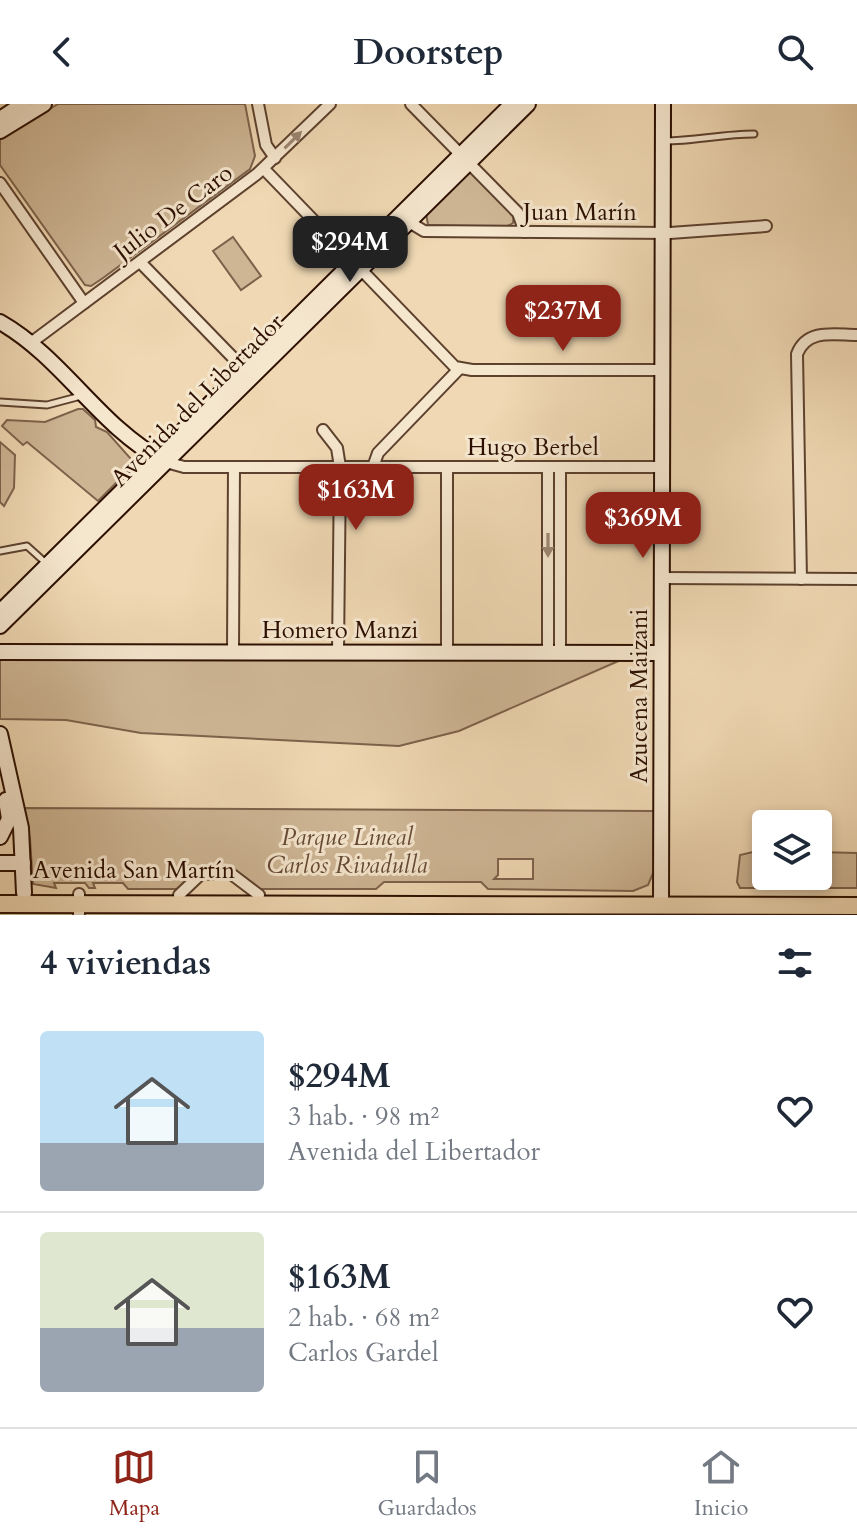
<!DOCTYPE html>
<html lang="es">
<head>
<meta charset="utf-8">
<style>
	body { margin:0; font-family:Cardo,serif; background:#f6f6f7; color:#1f2937; height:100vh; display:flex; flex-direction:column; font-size:30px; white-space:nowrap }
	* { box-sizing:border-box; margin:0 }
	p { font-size:26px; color:#747a83 }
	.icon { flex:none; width:44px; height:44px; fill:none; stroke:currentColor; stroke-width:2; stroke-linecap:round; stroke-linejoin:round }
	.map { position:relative; height:811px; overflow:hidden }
	.side { display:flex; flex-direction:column; background:#fff; flex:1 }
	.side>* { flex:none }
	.controls { position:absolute; left:752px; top:706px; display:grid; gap:16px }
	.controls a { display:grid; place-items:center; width:80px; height:80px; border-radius:8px; background:#fff; box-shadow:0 4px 12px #0003; font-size:40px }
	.price { position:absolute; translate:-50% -68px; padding:0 18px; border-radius:16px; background:#8f2418; color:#fff; font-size:26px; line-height:52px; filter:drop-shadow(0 2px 4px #0008) }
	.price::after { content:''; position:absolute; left:50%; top:48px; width:24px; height:18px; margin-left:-12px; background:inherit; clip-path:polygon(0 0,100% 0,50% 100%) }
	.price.active { background:#222; color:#fff }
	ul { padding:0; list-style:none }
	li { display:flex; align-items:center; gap:24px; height:200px; padding:0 40px }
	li+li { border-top:2px solid #e0e1e3 }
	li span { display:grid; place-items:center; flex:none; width:224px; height:160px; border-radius:8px; color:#555 }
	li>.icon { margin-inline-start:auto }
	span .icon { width:96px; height:96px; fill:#fffc; stroke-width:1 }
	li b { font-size:34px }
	h2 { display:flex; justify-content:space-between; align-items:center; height:96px; padding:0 40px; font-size:34px }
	header { display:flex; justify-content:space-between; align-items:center; height:104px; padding:0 40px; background:#fff; font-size:36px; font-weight:700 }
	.tab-bar { display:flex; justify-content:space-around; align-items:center; height:112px; border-top:2px solid #e0e1e3; background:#fff; font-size:22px; color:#747a83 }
	.tab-bar a { display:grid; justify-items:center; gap:4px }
	.tab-bar .active { color:#8f2418 }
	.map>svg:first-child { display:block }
	.green { fill:#ceb695; stroke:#7d624b; stroke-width:2; fill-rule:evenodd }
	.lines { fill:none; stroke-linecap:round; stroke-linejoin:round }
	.service-casing { stroke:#5d412e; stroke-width:9 }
	.minor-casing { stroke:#5d412e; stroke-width:14 }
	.secondary-casing { stroke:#2c0f01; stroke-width:18 }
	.trunk-casing { stroke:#2c0f01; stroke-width:20 }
	.service { stroke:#f5e6ce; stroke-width:5 }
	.minor { stroke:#f5e6ce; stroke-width:10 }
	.secondary { stroke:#f5e6ce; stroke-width:14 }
	.trunk { stroke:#efd8b3; stroke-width:16 }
	.oneway { fill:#9b8572 }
	.labels { text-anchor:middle; stroke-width:6; stroke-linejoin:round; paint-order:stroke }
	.street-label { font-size:24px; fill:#2c0f01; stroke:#f5e6ce }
	.park-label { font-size:24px; font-style:italic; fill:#654935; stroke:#f5e6ce }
</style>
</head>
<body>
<header><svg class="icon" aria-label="back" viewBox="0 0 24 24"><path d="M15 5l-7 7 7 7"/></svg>Doorstep<svg class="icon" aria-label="search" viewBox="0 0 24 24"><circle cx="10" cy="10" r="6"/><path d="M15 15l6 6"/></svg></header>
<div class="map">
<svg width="857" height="811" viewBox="0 0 857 811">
	<rect width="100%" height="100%" fill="#efd8b3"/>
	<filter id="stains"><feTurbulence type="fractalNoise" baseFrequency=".0025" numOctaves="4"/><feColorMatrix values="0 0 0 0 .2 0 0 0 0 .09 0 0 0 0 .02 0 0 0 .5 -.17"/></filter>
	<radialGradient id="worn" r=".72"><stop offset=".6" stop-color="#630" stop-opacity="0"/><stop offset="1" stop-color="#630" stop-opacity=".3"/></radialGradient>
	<g class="green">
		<polygon points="58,0 245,0 255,52 250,65 103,174 91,182 85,181 0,61 0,35"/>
		<polygon points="470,67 514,110 513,119 504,124 428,121 426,109"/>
		<polygon points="233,133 261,172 241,186 213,147"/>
		<polygon points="78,305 83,305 95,316 96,323 107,328 131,355 129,366 98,397 27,338 23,341 2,322 7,316 45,318"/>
		<polygon points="0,338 15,351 14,384 4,402 0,398"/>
		<polygon points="0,552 623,555 459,627 399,642 141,629 66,616 0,615"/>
		<path d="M23 704 654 707V767L648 781 633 787 488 785 481 778H384L376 785H260L229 765 178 785H128L123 779H93L95 784H89L85 779H54L56 784 33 780 30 735ZM498 755H533V775H494L498 771Z"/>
		<polygon points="753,748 766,748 766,772 818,772 818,748 857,749 857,784 740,784 737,778 740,751"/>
	</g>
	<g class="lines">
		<g class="service-casing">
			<g id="service">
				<path d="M664 37C695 37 723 30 754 30"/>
				<polyline points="0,298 47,301 81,292"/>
				<polyline points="0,447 27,442 47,460"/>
			</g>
		</g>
		<g class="minor-casing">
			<g id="minor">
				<polyline points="258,0 266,41 275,54"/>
				<polyline points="411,0 518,109 525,128"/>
				<polyline points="264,65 455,263 472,266 662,266"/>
				<polyline points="0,79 84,199"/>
				<polyline points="404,115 424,127 670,129 766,122"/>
				<polyline points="140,158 244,265"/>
				<polyline points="32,238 257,70 330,0"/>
				<polyline points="323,326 337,344 340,363 338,548"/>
				<polyline points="166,358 184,363 662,363"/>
				<polyline points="373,363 378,349 459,265"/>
				<polyline points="548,363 548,548"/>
				<polyline points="560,363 560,548"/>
				<polyline points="661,474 857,475"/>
				<path d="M801 475 797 250C807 224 835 231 857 231"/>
				<polyline points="233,547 234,363"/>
				<polyline points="447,548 447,363"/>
				<polyline points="179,791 201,770 230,769 259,791"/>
				<polyline points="79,811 79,790"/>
			</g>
		</g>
		<g class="secondary-casing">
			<g id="secondary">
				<polyline points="0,15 23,0"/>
				<polyline points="0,27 44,0"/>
				<path d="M0 218C63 254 99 322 162 356"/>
				<polyline points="0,508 512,0"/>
				<polyline points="0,522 528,0"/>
				<polyline points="0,548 661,549"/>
				<polyline points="0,630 21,724 24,789"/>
				<polyline points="0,733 9,715 6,696"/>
				<polyline points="0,759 23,759"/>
				<polyline points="661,801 663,0"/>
			</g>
		</g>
		<g class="trunk-casing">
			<polyline id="trunk" points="0,800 857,802"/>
		</g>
		<use href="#service" class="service"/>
		<use href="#minor" class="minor"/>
		<use href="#secondary" class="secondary"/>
		<use href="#trunk" class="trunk"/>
	</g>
	<defs><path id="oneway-solid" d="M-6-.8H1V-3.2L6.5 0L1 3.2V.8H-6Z" transform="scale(2)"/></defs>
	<g class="oneway">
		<use href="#oneway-solid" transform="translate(293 36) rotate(-45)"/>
		<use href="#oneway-solid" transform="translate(548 441) rotate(90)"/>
	</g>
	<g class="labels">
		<g class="street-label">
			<text transform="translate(173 108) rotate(-37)" y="8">Julio De Caro</text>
			<text x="580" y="116">Juan Marín</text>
			<text transform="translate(197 296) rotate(-45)" y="8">Avenida del Libertador</text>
			<text x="533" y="351">Hugo Berbel</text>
			<text x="340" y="534">Homero Manzi</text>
			<text transform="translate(639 592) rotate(-90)" y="8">Azucena Maizani</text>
			<text x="134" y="774">Avenida San Martín</text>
		</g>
		<g class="park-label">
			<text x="347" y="741">Parque Lineal<tspan x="347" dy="28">Carlos Rivadulla</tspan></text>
		</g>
	</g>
	<rect width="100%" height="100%" filter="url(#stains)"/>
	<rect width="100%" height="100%" fill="url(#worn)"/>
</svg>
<div class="controls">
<a><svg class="icon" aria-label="layers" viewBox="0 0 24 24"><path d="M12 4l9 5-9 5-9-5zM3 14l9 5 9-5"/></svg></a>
</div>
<b class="price active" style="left:350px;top:180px">$294M</b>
<b class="price" style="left:563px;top:249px">$237M</b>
<b class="price" style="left:356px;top:428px">$163M</b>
<b class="price" style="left:643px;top:456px">$369M</b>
</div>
<section class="side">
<h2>4 viviendas<svg class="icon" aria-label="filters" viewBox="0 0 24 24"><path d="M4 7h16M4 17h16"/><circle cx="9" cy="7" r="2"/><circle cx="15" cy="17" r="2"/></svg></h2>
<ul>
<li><span style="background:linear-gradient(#bfe0f5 70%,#9aa5b1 0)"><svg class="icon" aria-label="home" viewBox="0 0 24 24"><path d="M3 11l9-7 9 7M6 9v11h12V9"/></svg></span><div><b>$294M</b><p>3 hab. · 98 m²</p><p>Avenida del Libertador</p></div><svg class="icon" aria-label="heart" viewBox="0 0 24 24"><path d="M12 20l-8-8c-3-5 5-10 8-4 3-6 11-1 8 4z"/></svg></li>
<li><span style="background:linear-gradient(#dfe7d0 60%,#9aa5b1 0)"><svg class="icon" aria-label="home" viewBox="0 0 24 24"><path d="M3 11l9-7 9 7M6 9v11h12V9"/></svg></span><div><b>$163M</b><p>2 hab. · 68 m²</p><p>Carlos Gardel</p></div><svg class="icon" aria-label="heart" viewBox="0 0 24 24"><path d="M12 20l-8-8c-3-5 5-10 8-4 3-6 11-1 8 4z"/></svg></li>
</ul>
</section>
<nav class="tab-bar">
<a class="active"><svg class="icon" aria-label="map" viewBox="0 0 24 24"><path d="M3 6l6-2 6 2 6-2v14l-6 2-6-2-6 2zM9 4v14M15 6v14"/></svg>Mapa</a>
<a><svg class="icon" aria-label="saved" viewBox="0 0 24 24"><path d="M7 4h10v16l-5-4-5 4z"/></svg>Guardados</a>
<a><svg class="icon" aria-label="home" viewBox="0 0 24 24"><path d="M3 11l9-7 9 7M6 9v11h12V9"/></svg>Inicio</a>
</nav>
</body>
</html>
